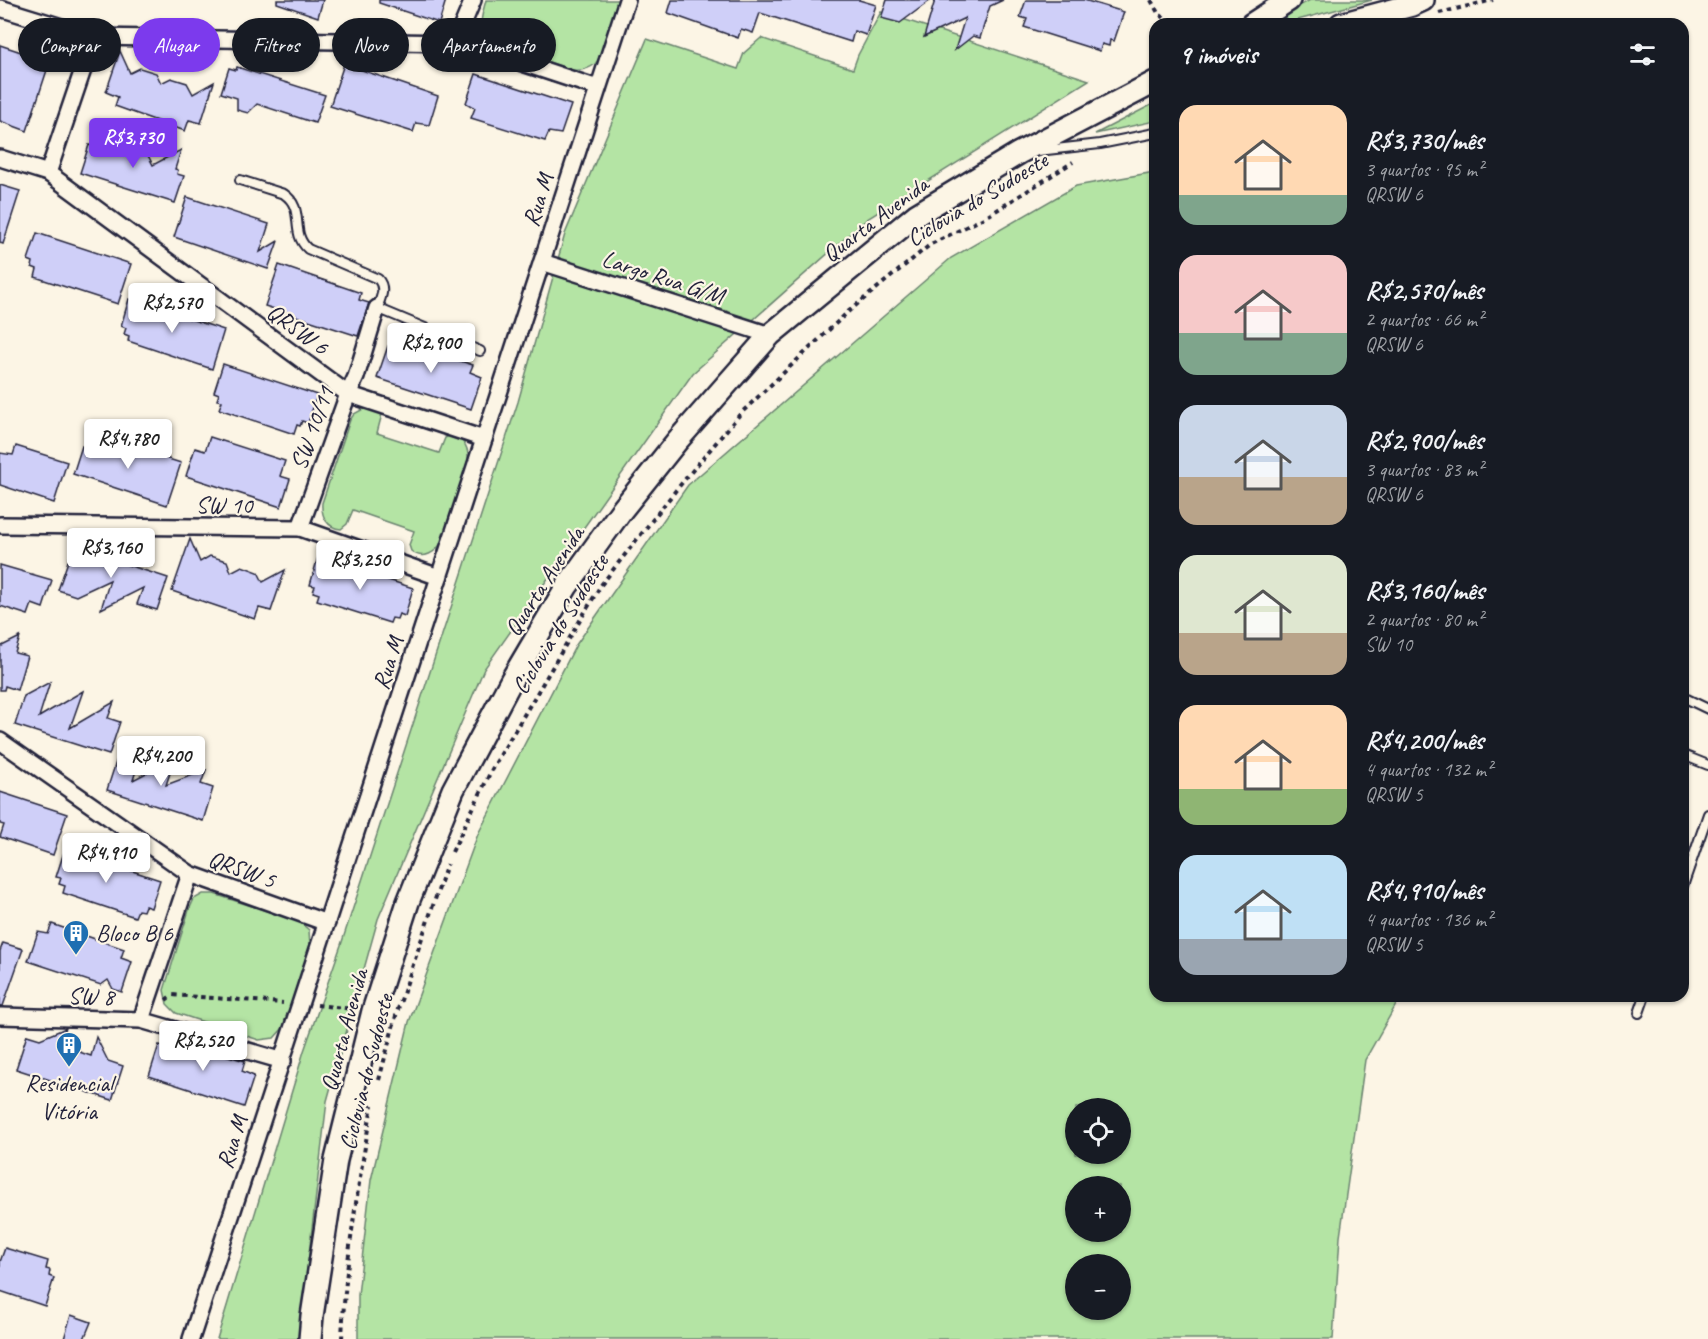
<!DOCTYPE html>
<html lang="pt">
<head>
<meta charset="utf-8">
<style>
	body { margin:0; font-family:Caveat,sans-serif; background:#20242c; color:#f1f3f6; height:100vh; display:flex; flex-direction:column; font-size:22px; white-space:nowrap }
	* { box-sizing:border-box; margin:0 }
	p { font-size:20px; color:#9ea1a6 }
	.icon { flex:none; width:33px; height:33px; fill:none; stroke:currentColor; stroke-width:2; stroke-linecap:round; stroke-linejoin:round }
	.map { position:relative; flex:1; overflow:hidden }
	.panel { position:absolute; left:1149px; top:18px; width:540px; height:984px; display:flex; flex-direction:column; background:#171b24; border-radius:18px; box-shadow:0 2px 4px #0004 }
	.panel>* { flex:none }
	.guide { position:absolute; left:18px; top:18px; width:570px; height:54px; display:flex; gap:12px }
	.buttons { position:absolute; left:1065px; top:1098px; display:grid; gap:12px }
	.buttons a { display:grid; place-items:center; width:66px; height:66px; border-radius:50%; background:#171b24; box-shadow:0 2px 4px #0004; font-size:30px }
	.price { position:absolute; translate:-50% -51px; padding:0 14px; border-radius:6px; background:#fff; color:#222; font-size:20px; line-height:39px; filter:drop-shadow(0 2px 3px #0008) }
	.price::after { content:''; position:absolute; left:50%; top:36px; width:18px; height:14px; margin-left:-9px; background:inherit; clip-path:polygon(0 0,100% 0,50% 100%) }
	.price.current { background:#7c3aed; color:#fff }
	ul { padding:0; list-style:none }
	li { display:flex; align-items:center; gap:18px; height:150px; padding:0 30px }
	li span { display:grid; place-items:center; flex:none; width:168px; height:120px; border-radius:18px; color:#555 }
	li>.icon { margin-inline-start:auto }
	span .icon { width:72px; height:72px; fill:#fffc; stroke-width:1 }
	li b { font-size:26px }
	h2 { display:flex; justify-content:space-between; align-items:center; height:72px; padding:0 30px; font-size:26px }
	.tag { padding:0 21px; border-radius:27px; background:#171b24; box-shadow:0 2px 4px #0004; font-size:21px; line-height:54px }
	.tag.current { background:#7c3aed; color:#fff }
	.map>svg:first-child { display:block }
	.green { fill:#b4e4a4; stroke:#6b8370; stroke-width:1.5; fill-rule:evenodd }
	.building { fill:#cfcff8; stroke:#22223b; stroke-width:1.5 }
	.lines { fill:none; stroke-linecap:round; stroke-linejoin:round }
	.service-casing { stroke:#22223b; stroke-width:12 }
	.minor-casing { stroke:#22223b; stroke-width:20 }
	.secondary-casing { stroke:#22223b; stroke-width:26 }
	.path { stroke:#22223b; stroke-width:4; stroke-dasharray:4.5 4.5; stroke-linecap:butt }
	.service { stroke:#fcf5e5; stroke-width:8 }
	.minor { stroke:#fcf5e5; stroke-width:15 }
	.secondary { stroke:#fcf5e5; stroke-width:21 }
	.labels { text-anchor:middle; stroke-width:4.5; stroke-linejoin:round; paint-order:stroke }
	.street-label { font-size:24px; fill:#22223b; stroke:#fcf5e5 }
	.poi-label { font-size:24px; fill:#22223b; stroke:#fcf5e5; text-anchor:start }
</style>
</head>
<body>
<div class="map">
<svg width="1708" height="1339" viewBox="0 0 1708 1339">
	<rect width="100%" height="100%" fill="#fcf5e5"/>
	<filter id="ink" filterUnits="userSpaceOnUse"><feTurbulence type="fractalNoise" baseFrequency=".0167" numOctaves="2"/><feDisplacementMap in="SourceGraphic" scale="12" xChannelSelector="R" yChannelSelector="G"/><feConvolveMatrix kernelMatrix="1 2 1 2 8 2 1 2 1" color-interpolation-filters="sRGB"/></filter>
	<g filter="url(#ink)">
		<g class="green">
			<path d="M486 0H619C614 14 604 55 595 64 588 70 581 71 572 70L489 41C476 28 482 16 486 0Z"/>
			<polygon points="1310,0 1372,0 1283,24 1267,24"/>
			<polygon points="881,12 1089,80 867,219 693,373 484,669 378,919 327,1101 299,1339 217,1339 304,1051 341,945 518,402 565,234 647,39 738,69 744,53 761,38 853,69 858,55"/>
			<polygon points="1155,103 1155,121 1095,134"/>
			<path d="M1155 172V996H1401L1365 1060 1340 1237 1333 1339H358V1295L371 1180 409 1022 478 834 576 645 688 485 951 258 1076 186ZM1076 1108H1120V1154H1076ZM1120 1186V1232H1076V1186ZM1120 1264V1310H1076V1264Z"/>
			<path d="M365 408H372L382 414 377 433 439 453 445 438 450 435C463 438 469 446 468 460L443 539C437 553 423 561 411 551L409 545 414 531 353 510 347 524 341 529C327 528 321 516 322 503L350 420 354 414Z"/>
			<polygon points="203,894 214,894 298,921 309,930 310,946 283,1028 274,1038 259,1040 176,1013 167,1004 164,990 189,910 194,899"/>
		</g>
		<g class="building">
			<polygon points="277,0 323,0 318,17 277,3"/>
			<polygon points="379,0 446,0 439,23 379,3"/>
			<polygon points="672,0 859,0 876,5 866,35 854,31 851,42 760,13 753,33 741,29 738,38 668,13"/>
			<polygon points="887,0 931,0 900,23 881,18"/>
			<polygon points="935,0 1003,0 990,6 980,38 973,36 955,50 965,18 924,37"/>
			<polygon points="1026,0 1084,0 1124,12 1114,41 1110,40 1109,46 1102,44 1100,51 1024,27 1027,19 1020,17"/>
			<polygon points="0,45 30,55 29,57 49,64 27,131 0,121"/>
			<polygon points="120,51 130,73 140,68 156,73 161,83 171,78 187,83 193,94 214,82 201,123 189,120 185,131 115,106 118,97 106,92"/>
			<polygon points="344,64 438,96 429,125 416,123 413,132 330,106"/>
			<polygon points="237,67 325,95 315,123 257,104 248,113 237,110 237,98 221,93 229,68 236,70"/>
			<polygon points="476,74 571,105 561,134 549,132 545,141 471,118 475,108 466,103"/>
			<polygon points="111,132 120,153 142,144 153,165 181,150 175,169 178,170 177,174 184,176 175,203 80,173 89,145 97,147 100,139"/>
			<polygon points="0,185 20,191 3,244 0,243"/>
			<polygon points="187,197 269,224 260,252 278,241 268,269 174,237"/>
			<polygon points="37,233 131,264 118,304 35,277 37,269 32,267 33,262 28,260"/>
			<polygon points="279,265 361,293 359,300 369,303 358,336 265,306"/>
			<polygon points="129,299 224,330 212,369 128,341 129,336 124,334 126,328 121,326"/>
			<polygon points="402,342 473,365 470,372 482,377 471,409 377,378 388,346 400,350"/>
			<polygon points="223,364 317,395 308,423 302,421 300,426 297,425 294,434 219,409 222,401 217,400 219,394 214,392"/>
			<polygon points="96,436 181,463 167,505 73,474 82,446 87,448 89,443 93,444"/>
			<polygon points="210,437 285,461 280,476 290,479 281,507 186,476 195,448 205,451"/>
			<polygon points="16,446 67,462 54,503 0,485 0,453 13,455"/>
			<polygon points="190,539 200,562 210,556 227,561 231,572 242,566 258,572 263,582 285,570 271,611 259,608 255,619 172,591"/>
			<polygon points="73,547 168,578 157,610 137,604 143,588 101,609 110,580 76,596 58,590"/>
			<polygon points="318,557 413,588 405,616 399,614 397,619 392,618 390,623 317,600 319,594 313,592 315,586 310,585"/>
			<polygon points="0,565 52,580 43,608 32,604 28,615 0,606"/>
			<polygon points="20,637 15,653 27,656 17,690 5,686 4,690 0,690 0,647"/>
			<polygon points="50,682 39,717 83,691 70,728 114,702 108,718 120,722 109,755 15,725 24,696"/>
			<polygon points="143,749 133,780 175,758 166,785 206,770 201,784 213,788 203,821 107,790 117,759"/>
			<polygon points="0,792 67,814 53,855 0,837 4,825 0,824"/>
			<polygon points="65,849 160,880 151,908 145,906 143,911 138,910 135,917 63,893 65,886 59,884 61,878 56,877"/>
			<polygon points="52,924 124,949 121,958 132,962 122,992 113,989 108,980 101,985 28,961 38,932 48,934"/>
			<polygon points="3,943 23,949 3,1006 0,1006 0,951"/>
			<polygon points="66,1028 59,1045 91,1056 96,1037 108,1061 123,1066 112,1100 16,1069 27,1035 40,1039"/>
			<polygon points="174,1040 245,1061 242,1071 254,1076 244,1107 149,1076 159,1045 171,1048"/>
			<polygon points="5,1248 48,1261 46,1269 50,1270 49,1276 54,1278 45,1306 0,1291 0,1262"/>
			<polygon points="71,1315 91,1322 84,1339 64,1339"/>
		</g>
		<g class="lines">
			<g class="service-casing">
				<g id="service">
					<polyline points="1038,151 1100,144 1155,133"/>
					<path d="M240 180 284 194C306 209 289 232 308 249L378 279C386 288 381 298 377 308L480 351"/>
					<polyline points="1683,697 1708,709"/>
					<polyline points="1683,755 1708,765"/>
					<polyline points="1683,886 1708,814"/>
					<polyline points="1639,1013 1645,996"/>
				</g>
			</g>
			<g class="minor-casing">
				<g id="minor">
					<polyline points="0,8 94,37 455,43 468,45 598,88"/>
					<polyline points="455,43 473,0"/>
					<polyline points="0,158 48,173 348,394 484,439"/>
					<polyline points="48,173 94,37"/>
					<polyline points="542,262 770,335"/>
					<polyline points="0,525 300,528 439,577"/>
					<polyline points="300,528 348,394 356,377 377,308"/>
					<polyline points="0,741 190,874 327,923"/>
					<polyline points="0,1016 141,1020 283,1061"/>
					<polyline points="141,1020 190,874"/>
					<polyline points="191,1339 627,0"/>
				</g>
			</g>
			<g class="secondary-casing">
				<g id="secondary">
					<polyline points="1252,24 1289,0"/>
					<polyline points="1341,24 1412,5 1423,0"/>
					<polyline points="310,1339 312,1316 336,1160 373,1011 408,902 453,790 512,679 567,586 621,511 677,441 770,335 916,215 1019,153 1155,82"/>
				</g>
			</g>
			<g class="path">
				<polyline points="1151,0 1158,13 1172,24"/>
				<polyline points="1439,13 1493,0"/>
				<polyline points="452,852 492,769 601,585 676,490 741,413 849,311 931,244 986,217 1073,162"/>
				<polyline points="166,1000 172,995 283,1003"/>
				<polyline points="317,1005 354,1009"/>
				<polyline points="379,1080 397,1012 447,864"/>
				<path d="M342 1339C345 1260 359 1183 372 1105"/>
			</g>
			<use href="#service" class="service"/>
			<use href="#minor" class="minor"/>
			<use href="#secondary" class="secondary"/>
		</g>
	</g>
	<defs>
		<g id="building-pin" transform="scale(1.35)"><path d="M0 17L-7.5 6A9.5 9.5 0 1 1 7.5 6Z" fill="#1f6fb2" stroke="#fcf5e5"/><path d="M-4-6H4V6H1V3H-1V6H-4ZM-2.5-4.3h1.7v1.8h-1.7ZM.8-4.3h1.7v1.8H.8ZM-2.5-1h1.7V.8h-1.7ZM.8-1h1.7V.8H.8Z" fill="#fff"/></g>
	</defs>
	<g fill-rule="evenodd">
		<use href="#building-pin" x="76" y="933"/>
		<use href="#building-pin" x="69" y="1045"/>
	</g>
	<g class="labels">
		<g class="street-label">
			<text transform="translate(977 199) rotate(-31)" y="8">Ciclovia do Sudoeste</text>
			<text transform="translate(538 200) rotate(-72)" y="8">Rua M</text>
			<text transform="translate(875 219) rotate(-37)" y="8">Quarta Avenida</text>
			<text transform="translate(663 277) rotate(18)" y="8">Largo Rua G/M</text>
			<text transform="translate(298 329) rotate(36)" y="8">QRSW 6</text>
			<text transform="translate(312 428) rotate(-70)" y="8">SW 10/11</text>
			<text transform="translate(224 505) rotate(1)" y="8">SW 10</text>
			<text transform="translate(544 581) rotate(-57)" y="8">Quarta Avenida</text>
			<text transform="translate(560 624) rotate(-58)" y="8">Ciclovia do Sudoeste</text>
			<text transform="translate(388 663) rotate(-72)" y="8">Rua M</text>
			<text transform="translate(242 869) rotate(20)" y="8">QRSW 5</text>
			<text transform="translate(91 996) rotate(2)" y="8">SW 8</text>
			<text transform="translate(344 1030) rotate(-75)" y="8">Quarta Avenida</text>
			<text transform="translate(366 1072) rotate(-76)" y="8">Ciclovia do Sudoeste</text>
			<text transform="translate(232 1142) rotate(-72)" y="8">Rua M</text>
		</g>
		<g class="poi-label">
			<text x="96" y="941">Bloco B 6</text>
			<text x="69" y="1091" text-anchor="middle">Residencial<tspan x="69" dy="28">Vitória</tspan></text>
		</g>
	</g>
</svg>
<div class="buttons">
<a><svg class="icon" aria-label="locate" viewBox="0 0 24 24"><circle cx="12" cy="12" r="6"/><path d="M12 2v4M12 18v4M2 12h4M18 12h4"/></svg></a>
<a>+</a>
<a>−</a>
</div>
<b class="price current" style="left:133px;top:169px">R$3,730</b>
<b class="price" style="left:172px;top:334px">R$2,570</b>
<b class="price" style="left:431px;top:374px">R$2,900</b>
<b class="price" style="left:128px;top:470px">R$4,780</b>
<b class="price" style="left:111px;top:579px">R$3,160</b>
<b class="price" style="left:360px;top:591px">R$3,250</b>
<b class="price" style="left:161px;top:787px">R$4,200</b>
<b class="price" style="left:106px;top:884px">R$4,910</b>
<b class="price" style="left:203px;top:1072px">R$2,520</b>
<div class="guide">
<a class="tag">Comprar</a>
<a class="tag current">Alugar</a>
<a class="tag">Filtros</a>
<a class="tag">Novo</a>
<a class="tag">Apartamento</a>
</div>
<section class="panel">
<h2>9 imóveis<svg class="icon" aria-label="filters" viewBox="0 0 24 24"><path d="M4 7h16M4 17h16"/><circle cx="9" cy="7" r="2"/><circle cx="15" cy="17" r="2"/></svg></h2>
<ul>
<li><span style="background:linear-gradient(#ffd9b3 75%,#7fa58c 0)"><svg class="icon" aria-label="home" viewBox="0 0 24 24"><path d="M3 11l9-7 9 7M6 9v11h12V9"/></svg></span><div><b>R$3,730/mês</b><p>3 quartos · 95 m²</p><p>QRSW 6</p></div></li>
<li><span style="background:linear-gradient(#f6c9c9 65%,#7fa58c 0)"><svg class="icon" aria-label="home" viewBox="0 0 24 24"><path d="M3 11l9-7 9 7M6 9v11h12V9"/></svg></span><div><b>R$2,570/mês</b><p>2 quartos · 66 m²</p><p>QRSW 6</p></div></li>
<li><span style="background:linear-gradient(#c9d6e8 60%,#b9a48a 0)"><svg class="icon" aria-label="home" viewBox="0 0 24 24"><path d="M3 11l9-7 9 7M6 9v11h12V9"/></svg></span><div><b>R$2,900/mês</b><p>3 quartos · 83 m²</p><p>QRSW 6</p></div></li>
<li><span style="background:linear-gradient(#dfe7d0 65%,#b9a48a 0)"><svg class="icon" aria-label="home" viewBox="0 0 24 24"><path d="M3 11l9-7 9 7M6 9v11h12V9"/></svg></span><div><b>R$3,160/mês</b><p>2 quartos · 80 m²</p><p>SW 10</p></div></li>
<li><span style="background:linear-gradient(#ffd9b3 70%,#8fb573 0)"><svg class="icon" aria-label="home" viewBox="0 0 24 24"><path d="M3 11l9-7 9 7M6 9v11h12V9"/></svg></span><div><b>R$4,200/mês</b><p>4 quartos · 132 m²</p><p>QRSW 5</p></div></li>
<li><span style="background:linear-gradient(#bfe0f5 70%,#9aa5b1 0)"><svg class="icon" aria-label="home" viewBox="0 0 24 24"><path d="M3 11l9-7 9 7M6 9v11h12V9"/></svg></span><div><b>R$4,910/mês</b><p>4 quartos · 136 m²</p><p>QRSW 5</p></div></li>
</ul>
</section>
</div>
</body>
</html>
